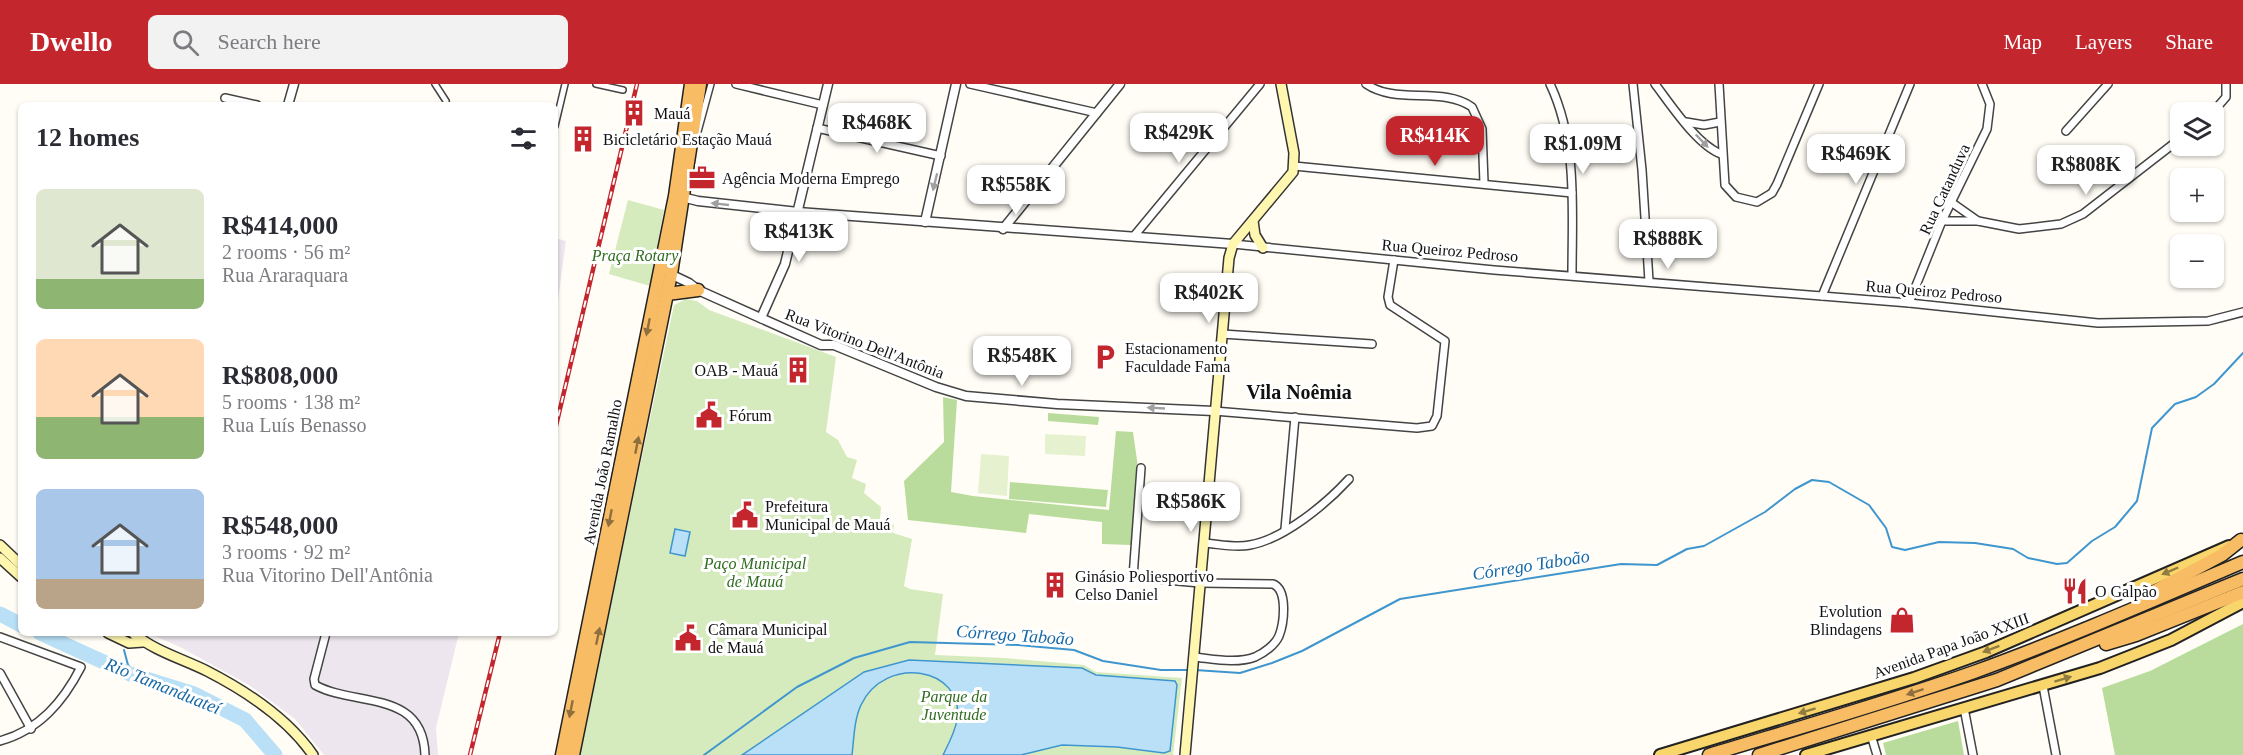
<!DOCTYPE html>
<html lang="en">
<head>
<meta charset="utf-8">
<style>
	body { margin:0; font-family:Georgia,serif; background:#f2f2f3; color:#2b2b33; height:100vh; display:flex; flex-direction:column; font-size:22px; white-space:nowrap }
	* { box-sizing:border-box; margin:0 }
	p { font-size:20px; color:#7c7c81 }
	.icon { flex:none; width:33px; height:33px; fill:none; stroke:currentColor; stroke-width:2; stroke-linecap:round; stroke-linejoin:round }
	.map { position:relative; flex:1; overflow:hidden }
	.sheet { position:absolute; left:18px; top:18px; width:540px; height:534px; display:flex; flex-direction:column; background:#fff; border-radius:9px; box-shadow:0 2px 4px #0004 }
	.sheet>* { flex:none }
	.buttons { position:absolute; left:2170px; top:18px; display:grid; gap:12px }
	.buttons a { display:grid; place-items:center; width:54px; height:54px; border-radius:9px; background:#fff; box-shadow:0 2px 4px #0004; font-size:30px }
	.price { position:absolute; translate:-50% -51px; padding:0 14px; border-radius:12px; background:#fff; color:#222; font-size:20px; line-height:39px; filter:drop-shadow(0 2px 3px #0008) }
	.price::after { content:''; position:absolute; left:50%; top:36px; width:18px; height:14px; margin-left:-9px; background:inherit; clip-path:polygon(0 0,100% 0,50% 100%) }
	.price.on { background:#c4262e; color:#fff }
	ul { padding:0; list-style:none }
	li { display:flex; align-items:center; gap:18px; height:150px; padding:0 18px }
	li span { display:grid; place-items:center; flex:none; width:168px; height:120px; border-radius:9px; color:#555 }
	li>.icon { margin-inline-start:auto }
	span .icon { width:72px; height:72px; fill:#fffc; stroke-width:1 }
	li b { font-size:26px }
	h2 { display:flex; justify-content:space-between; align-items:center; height:72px; padding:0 18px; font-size:26px }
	header { display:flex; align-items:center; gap:36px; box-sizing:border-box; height:84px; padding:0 30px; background:#c4262e; color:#fff }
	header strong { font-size:28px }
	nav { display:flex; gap:33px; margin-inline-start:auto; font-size:21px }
	.search { width:420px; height:54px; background:#f2f2f3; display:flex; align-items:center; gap:15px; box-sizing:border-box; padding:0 21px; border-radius:9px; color:#7c7c81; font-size:22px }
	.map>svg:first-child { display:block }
	.industrial { fill:#eee6ef }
	.green { fill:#d5ebbd }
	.forest { fill:#b9dc9c }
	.pitch { fill:#e6f2cf }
	.water { fill:#b9e0f7; stroke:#3f96cf; stroke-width:1.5 }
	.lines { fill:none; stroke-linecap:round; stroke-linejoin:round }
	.stream { stroke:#3f96cf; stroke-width:2 }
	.river { stroke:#b9e0f7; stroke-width:15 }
	.pedestrian-casing { stroke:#444; stroke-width:8 }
	.minor-casing { stroke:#444; stroke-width:10 }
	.tertiary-casing { stroke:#444; stroke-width:11 }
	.secondary-casing { stroke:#333; stroke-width:12 }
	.primary-casing { stroke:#222; stroke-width:14 }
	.trunk-casing { stroke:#222; stroke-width:15 }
	.pedestrian { stroke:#fff; stroke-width:5 }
	.minor { stroke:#fff; stroke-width:7 }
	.tertiary { stroke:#fff; stroke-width:8 }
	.secondary { stroke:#fff6b0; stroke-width:9 }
	.primary { stroke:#f9d66b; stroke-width:10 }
	.trunk { stroke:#f7bc64; stroke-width:12 }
	.rail-casing { stroke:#c4262e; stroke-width:4.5 }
	.rail { stroke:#fff; stroke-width:2; stroke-dasharray:7; stroke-linecap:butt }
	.oneway { fill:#a0a0a0 }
	.oneway2 { fill:#906f3f }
	.oneway3 { fill:#917d42 }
	.labels { text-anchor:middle; stroke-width:6; stroke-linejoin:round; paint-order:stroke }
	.poi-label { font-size:16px; fill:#111; stroke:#fff; text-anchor:start }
	.street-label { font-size:16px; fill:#111; stroke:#fff }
	.park-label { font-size:16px; font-style:italic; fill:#2f6b1f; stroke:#fff }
	.water-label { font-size:18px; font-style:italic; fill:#1768a6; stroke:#fff }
	.quarter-label { font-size:20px; font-weight:bold; fill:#111; stroke:#fff }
</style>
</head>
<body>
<header>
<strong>Dwello</strong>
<div class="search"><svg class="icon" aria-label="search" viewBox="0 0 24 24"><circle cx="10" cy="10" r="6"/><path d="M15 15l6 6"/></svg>Search here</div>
<nav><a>Map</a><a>Layers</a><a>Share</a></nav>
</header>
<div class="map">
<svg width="2243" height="671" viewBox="0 0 2243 671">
	<rect width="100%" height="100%" fill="#fffdf5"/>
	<g class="industrial">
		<polygon points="555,154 566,157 555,238"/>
		<polygon points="148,549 459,549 436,644 438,671 324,671 295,635 249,601 180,563"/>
	</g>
	<g class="green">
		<polygon points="628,116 664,126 650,202 609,190"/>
		<polygon points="686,215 697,217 709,226 836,273 826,348 838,356 847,373 857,376 852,394 866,400 864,409 881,423 880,435 894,441 893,449 912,455 904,502 910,505 943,510 935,571 1005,574 1084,581 1096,588 1182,594 1173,671 579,671 674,221"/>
	</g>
	<g class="forest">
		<polygon points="943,313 957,316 951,408 973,412 1109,426 1116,347 1133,348 1138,383 1131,461 1102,460 1102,438 1029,430 1026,449 908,436 904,397 944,358"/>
		<polygon points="1048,329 1099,333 1098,341 1048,337"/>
		<polygon points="1010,398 1108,406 1106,423 1009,415"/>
		<polygon points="2243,540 2243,671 2115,671 2102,604 2150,587"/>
		<polygon points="1958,637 1964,671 1886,671 1883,659"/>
	</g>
	<g class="pitch">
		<polygon points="1045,350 1086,352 1085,372 1045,370"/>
		<polygon points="981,370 1009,372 1007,412 978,409"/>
	</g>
	<g class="water">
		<polygon points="675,445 690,448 685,472 670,469"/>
		<path d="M909 576 1082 584 1096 591 1175 597 1177 601 1170 667 1164 669 1117 663 1062 661 1021 671H943C948 661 955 648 957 636 965 583 885 570 861 621 854 636 854 654 852 671H742L864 588Z"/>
	</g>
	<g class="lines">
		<g class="stream">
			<polyline points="124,566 128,581 137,592"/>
			<polyline points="1195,586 1240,589 1272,579 1302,567 1400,515 1621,480 1657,481 1687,465 1704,462 1765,428 1795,405 1812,396 1829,398 1869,421 1886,444 1892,463 1905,466 1939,458 1975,459 2013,465 2028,474 2057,480 2067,479 2092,457 2115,443 2137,417 2152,344 2175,320 2196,313 2214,300 2243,269"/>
			<polyline points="704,671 797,603 854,574 910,558 1018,561 1074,566 1103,577 1161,586 1189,586"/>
		</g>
		<g class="river">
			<polyline points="0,530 21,541"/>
			<polyline points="40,549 130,590 194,610 245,636 275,671"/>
		</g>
		<g class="pedestrian-casing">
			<g id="pedestrian">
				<polyline points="435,0 446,17"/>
				<polyline points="596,0 623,6"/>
				<polyline points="555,42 565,0"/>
				<polyline points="696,55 711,0"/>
			</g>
		</g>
		<g class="minor-casing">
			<g id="minor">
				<polyline points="736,0 823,21"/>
				<polyline points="970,0 1097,29"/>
				<path d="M1366 0C1396 21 1442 2 1472 23L1482 45 1484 99"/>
				<path d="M1550 0C1578 59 1572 127 1572 191"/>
				<polyline points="1633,0 1642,86 1649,197"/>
				<path d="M1655 0C1671 21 1697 61 1721 70"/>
				<polyline points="1719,0 1725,101 1736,113 1757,118 1772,109 1777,100 1819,0"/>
				<polyline points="225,14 257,21"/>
				<polyline points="2213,28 2226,13 2226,0"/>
				<polyline points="1686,38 1704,41 1720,38"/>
				<polyline points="817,44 941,72"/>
				<polyline points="2066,47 2108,0"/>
				<polyline points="1294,82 1572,109"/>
				<polyline points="1951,118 1978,137"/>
				<polyline points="1942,137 1978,137 2019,145 2061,140 2083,130 2181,54"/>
				<polyline points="1134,152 1260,0"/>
				<polyline points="1233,160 1494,186 1909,219 2098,239 2208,237 2243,228"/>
				<polyline points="1822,212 1910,0"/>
				<polyline points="1909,219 1942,137 1987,45 1990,20 1982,0"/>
				<polyline points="1222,250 1372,260"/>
				<polyline points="1214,327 1417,344 1432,342 1437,332 1445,257 1390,221 1388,213 1394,176"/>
				<path d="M1141 384 1133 493 1200 499 1273 500C1288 506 1284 539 1279 552 1275 561 1264 569 1255 573 1236 580 1214 575 1194 573"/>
				<polyline points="1285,445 1295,333"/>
				<path d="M1204 459C1219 460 1235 464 1250 461 1284 455 1326 420 1349 395"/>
				<path d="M326 549 314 595 315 601C355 623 423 605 425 671"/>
				<path d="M0 553 81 583C63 618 39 646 0 657"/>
				<polyline points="0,589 31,645"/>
				<polyline points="2043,602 2056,671"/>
				<polyline points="1964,624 1973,671"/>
				<polyline points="1871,651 1877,671"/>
			</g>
		</g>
		<g class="tertiary-casing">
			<g id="tertiary">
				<polyline points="288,21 294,0"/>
				<polyline points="678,112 698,117 798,128 1233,160"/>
				<polyline points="925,138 956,0"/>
				<polyline points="1003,145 1120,0"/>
				<polyline points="668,189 689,199 698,206 821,261 834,261 936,303 966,312 1057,320 1214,327"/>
				<polyline points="761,234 785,180 828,0"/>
			</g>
		</g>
		<g class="secondary-casing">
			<g id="secondary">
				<polyline points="1253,137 1255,151 1263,164"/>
				<polyline points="0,461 21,481"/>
				<polyline points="0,474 21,493"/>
				<polyline points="108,549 129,559 143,558"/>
				<path d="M133 549C154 567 183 575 207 587 246 607 288 635 313 671"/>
				<polyline points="1185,671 1229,174 1233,160 1293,88 1294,69 1281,0"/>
			</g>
		</g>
		<g class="primary-casing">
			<g id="primary">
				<polyline points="1660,671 1914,594 1986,568 2229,462"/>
				<polyline points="1806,671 2100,584 2171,556 2243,518"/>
			</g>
		</g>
		<g class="trunk-casing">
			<g id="trunk">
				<polyline points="667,210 698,206"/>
				<polyline points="2149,510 2222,471 2241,456"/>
				<polyline points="2106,560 2136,551 2243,508"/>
				<polyline points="562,671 675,112 691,0"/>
				<polyline points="573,671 671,190 700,0"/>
				<path d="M1709 671C1798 644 1886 619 1974 588 2065 555 2154 516 2243 478"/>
				<polyline points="1759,671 1997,596 2243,495"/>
			</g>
		</g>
		<use href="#pedestrian" class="pedestrian"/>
		<use href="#minor" class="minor"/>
		<use href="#tertiary" class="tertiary"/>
		<use href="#secondary" class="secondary"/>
		<use href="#primary" class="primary"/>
		<use href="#trunk" class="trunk"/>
		<g class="rail-casing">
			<g id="rail">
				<polyline points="555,346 637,0"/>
				<polyline points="470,671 500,549"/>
			</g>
		</g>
		<use href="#rail" class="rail"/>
	</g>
	<defs><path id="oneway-solid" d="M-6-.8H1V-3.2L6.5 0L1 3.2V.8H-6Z" transform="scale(1.5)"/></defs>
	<g class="oneway">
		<use href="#oneway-solid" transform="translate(1702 57) rotate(46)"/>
		<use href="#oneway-solid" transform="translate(935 98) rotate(104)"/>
		<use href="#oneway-solid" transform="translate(720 120) rotate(-174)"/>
		<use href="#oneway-solid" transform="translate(1156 324) rotate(-177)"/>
	</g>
	<g class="oneway2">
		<use href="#oneway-solid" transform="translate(648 243) rotate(101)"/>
		<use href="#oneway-solid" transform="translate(637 361) rotate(-79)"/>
		<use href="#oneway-solid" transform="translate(610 434) rotate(101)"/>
		<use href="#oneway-solid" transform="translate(598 552) rotate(-78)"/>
		<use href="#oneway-solid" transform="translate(1915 608) rotate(162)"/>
		<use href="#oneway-solid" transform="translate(571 625) rotate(101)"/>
	</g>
	<g class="oneway3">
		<use href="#oneway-solid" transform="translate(2170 487) rotate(157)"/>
		<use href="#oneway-solid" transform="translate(1991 565) rotate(159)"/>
		<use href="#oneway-solid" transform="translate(2063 595) rotate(-17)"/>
		<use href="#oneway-solid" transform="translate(1807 627) rotate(163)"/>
	</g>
	<defs>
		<g id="building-bare" transform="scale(2.07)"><path d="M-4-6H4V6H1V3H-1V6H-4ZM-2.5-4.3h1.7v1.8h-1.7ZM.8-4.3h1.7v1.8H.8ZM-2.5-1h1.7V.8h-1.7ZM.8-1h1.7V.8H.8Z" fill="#c4262e" stroke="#fff" stroke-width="2.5" paint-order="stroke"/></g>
		<g id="office-bare" transform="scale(2.07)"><path d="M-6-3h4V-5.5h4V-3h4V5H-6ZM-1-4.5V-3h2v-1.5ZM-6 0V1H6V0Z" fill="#c4262e" stroke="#fff" stroke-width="2.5" paint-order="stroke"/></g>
		<g id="parking-bare" transform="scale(2.07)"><path d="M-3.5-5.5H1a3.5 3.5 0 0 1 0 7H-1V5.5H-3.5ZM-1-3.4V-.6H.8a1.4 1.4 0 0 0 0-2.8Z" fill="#c4262e" stroke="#fff" stroke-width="2.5" paint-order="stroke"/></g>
		<g id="civic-bare" transform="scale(2.07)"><path d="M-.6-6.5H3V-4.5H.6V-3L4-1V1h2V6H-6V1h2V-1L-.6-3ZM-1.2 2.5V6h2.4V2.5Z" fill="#c4262e" stroke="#fff" stroke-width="2.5" paint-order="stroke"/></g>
		<g id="restaurant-bare" transform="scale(2.07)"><path d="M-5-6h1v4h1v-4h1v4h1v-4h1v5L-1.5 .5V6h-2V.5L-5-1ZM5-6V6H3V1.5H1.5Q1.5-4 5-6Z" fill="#c4262e" stroke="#fff" stroke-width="2.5" paint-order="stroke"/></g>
		<g id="shop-bare" transform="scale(2.07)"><path d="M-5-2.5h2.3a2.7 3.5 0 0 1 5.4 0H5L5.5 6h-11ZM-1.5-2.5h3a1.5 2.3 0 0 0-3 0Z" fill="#c4262e" stroke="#fff" stroke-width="2.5" paint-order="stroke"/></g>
	</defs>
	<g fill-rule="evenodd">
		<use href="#building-bare" x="634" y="29"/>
		<use href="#building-bare" x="583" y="55"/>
		<use href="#office-bare" x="702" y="94"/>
		<use href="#parking-bare" x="1105" y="273"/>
		<use href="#building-bare" x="798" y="286"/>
		<use href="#civic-bare" x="709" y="331"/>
		<use href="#civic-bare" x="745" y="431"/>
		<use href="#building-bare" x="1055" y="501"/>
		<use href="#restaurant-bare" x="2075" y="507"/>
		<use href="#shop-bare" x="1902" y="536"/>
		<use href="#civic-bare" x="688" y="554"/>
	</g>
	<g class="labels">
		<g class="poi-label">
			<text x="654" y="35">Mauá</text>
			<text x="603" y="61">Bicicletário Estação Mauá</text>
			<text x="722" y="100">Agência Moderna Emprego</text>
			<text x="1125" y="270">Estacionamento<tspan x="1125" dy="18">Faculdade Fama</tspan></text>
			<text x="778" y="292" text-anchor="end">OAB - Mauá</text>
			<text x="729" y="337">Fórum</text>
			<text x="765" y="428">Prefeitura<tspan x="765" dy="18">Municipal de Mauá</tspan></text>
			<text x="1075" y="498">Ginásio Poliesportivo<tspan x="1075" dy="18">Celso Daniel</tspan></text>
			<text x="2095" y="513">O Galpão</text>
			<text x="1882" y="533" text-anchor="end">Evolution<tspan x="1882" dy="18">Blindagens</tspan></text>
			<text x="708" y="551">Câmara Municipal<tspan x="708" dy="18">de Mauá</tspan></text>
		</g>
		<g class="street-label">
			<text transform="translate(1944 105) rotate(-65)" y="6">Rua Catanduva</text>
			<text transform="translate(1450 166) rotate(5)" y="6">Rua Queiroz Pedroso</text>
			<text transform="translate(1934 207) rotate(5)" y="6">Rua Queiroz Pedroso</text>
			<text transform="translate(865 259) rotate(21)" y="6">Rua Vitorino Dell'Antônia</text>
			<text transform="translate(602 388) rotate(-79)" y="6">Avenida João Ramalho</text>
			<text transform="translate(1951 561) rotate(-20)" y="6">Avenida Papa João XXIII</text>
		</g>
		<g class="park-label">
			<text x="635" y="177">Praça Rotary</text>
			<text x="755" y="485">Paço Municipal<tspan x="755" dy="18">de Mauá</tspan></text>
			<text x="954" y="618">Parque da<tspan x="954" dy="18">Juventude</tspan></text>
		</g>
		<g class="water-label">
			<text transform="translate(1531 481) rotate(-9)" y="6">Córrego Taboão</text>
			<text transform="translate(1015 551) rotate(4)" y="6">Córrego Taboão</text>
			<text transform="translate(163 602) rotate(22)" y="6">Rio Tamanduateí</text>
		</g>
		<g class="quarter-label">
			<text x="1299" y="315">Vila Noêmia</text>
		</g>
	</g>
</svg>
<div class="buttons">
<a><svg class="icon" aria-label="layers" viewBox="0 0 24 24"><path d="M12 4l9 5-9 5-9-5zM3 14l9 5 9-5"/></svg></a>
<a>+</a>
<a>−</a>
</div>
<b class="price" style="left:877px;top:70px">R$468K</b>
<b class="price" style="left:1179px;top:80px">R$429K</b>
<b class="price on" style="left:1435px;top:83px">R$414K</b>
<b class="price" style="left:1583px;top:91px">R$1.09M</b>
<b class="price" style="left:1856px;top:101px">R$469K</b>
<b class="price" style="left:2086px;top:112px">R$808K</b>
<b class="price" style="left:1016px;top:132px">R$558K</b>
<b class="price" style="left:799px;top:179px">R$413K</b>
<b class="price" style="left:1668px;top:186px">R$888K</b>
<b class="price" style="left:1209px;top:240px">R$402K</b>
<b class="price" style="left:1022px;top:303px">R$548K</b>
<b class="price" style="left:1191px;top:449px">R$586K</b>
<section class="sheet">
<h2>12 homes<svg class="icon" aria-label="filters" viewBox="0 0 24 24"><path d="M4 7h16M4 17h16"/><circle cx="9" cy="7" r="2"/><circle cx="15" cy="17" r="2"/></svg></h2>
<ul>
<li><span style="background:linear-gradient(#dfe7d0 75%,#8fb573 0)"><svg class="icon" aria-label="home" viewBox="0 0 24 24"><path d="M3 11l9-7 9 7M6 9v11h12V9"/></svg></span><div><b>R$414,000</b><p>2 rooms · 56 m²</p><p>Rua Araraquara</p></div></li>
<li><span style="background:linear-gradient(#ffd9b3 65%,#8fb573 0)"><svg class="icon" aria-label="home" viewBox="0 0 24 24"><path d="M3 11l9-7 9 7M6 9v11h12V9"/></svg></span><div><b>R$808,000</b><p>5 rooms · 138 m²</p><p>Rua Luís Benasso</p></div></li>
<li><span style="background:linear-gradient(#a9c7e8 75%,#b9a48a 0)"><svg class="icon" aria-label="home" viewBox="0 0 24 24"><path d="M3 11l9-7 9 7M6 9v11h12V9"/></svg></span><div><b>R$548,000</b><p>3 rooms · 92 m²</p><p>Rua Vitorino Dell'Antônia</p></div></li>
</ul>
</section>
</div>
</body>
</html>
